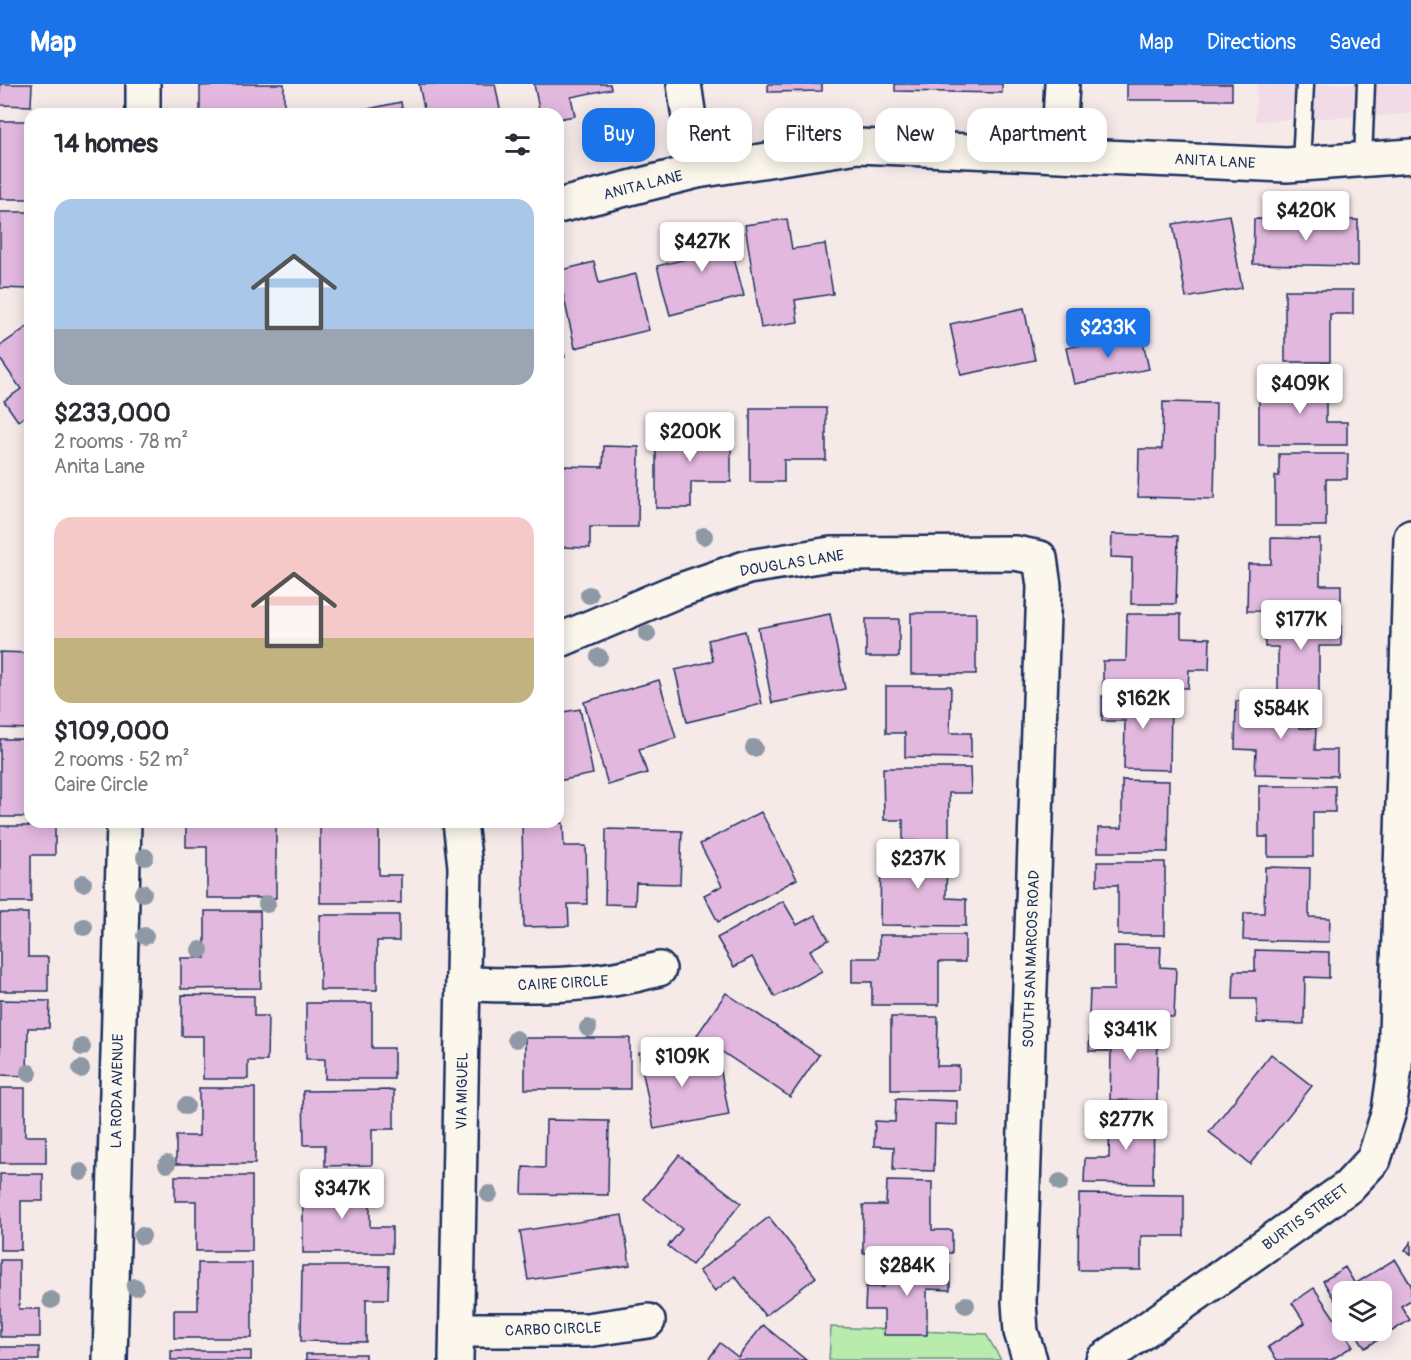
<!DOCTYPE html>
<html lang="en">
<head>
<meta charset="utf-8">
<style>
	body { margin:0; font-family:Pangolin,sans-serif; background:#f7f7f7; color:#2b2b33; height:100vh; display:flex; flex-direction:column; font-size:22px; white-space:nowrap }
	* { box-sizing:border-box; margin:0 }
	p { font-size:20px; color:#7c7c81 }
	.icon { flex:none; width:33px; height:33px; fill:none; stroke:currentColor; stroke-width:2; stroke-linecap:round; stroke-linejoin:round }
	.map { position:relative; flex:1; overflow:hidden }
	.details { position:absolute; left:24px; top:24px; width:540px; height:720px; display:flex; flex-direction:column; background:#fff; border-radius:18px; box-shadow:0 3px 15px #0003 }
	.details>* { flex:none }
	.banner { position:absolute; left:582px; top:24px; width:570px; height:54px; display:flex; gap:12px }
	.buttons { position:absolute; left:1332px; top:1197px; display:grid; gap:12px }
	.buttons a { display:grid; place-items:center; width:60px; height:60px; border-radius:12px; background:#fff; box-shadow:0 3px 15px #0003; font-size:30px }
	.price { position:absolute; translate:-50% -51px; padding:0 14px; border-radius:6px; background:#fff; color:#222; font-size:20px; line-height:39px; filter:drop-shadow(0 2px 3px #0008) }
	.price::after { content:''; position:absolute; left:50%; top:36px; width:18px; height:14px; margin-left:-9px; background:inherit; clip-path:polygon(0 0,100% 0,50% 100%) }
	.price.current { background:#1a73e8; color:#fff }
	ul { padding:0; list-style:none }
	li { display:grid; align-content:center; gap:12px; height:318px; padding:0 30px }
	li span { display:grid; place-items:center; height:186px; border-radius:18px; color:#555 }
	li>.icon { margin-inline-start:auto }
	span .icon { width:108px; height:108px; fill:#fffc; stroke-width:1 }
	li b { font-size:26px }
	h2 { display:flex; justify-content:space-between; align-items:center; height:72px; padding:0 30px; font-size:26px }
	.tag { padding:0 21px; border-radius:18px; background:#fff; box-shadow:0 3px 15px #0003; font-size:21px; line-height:54px }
	.tag.current { background:#1a73e8; color:#fff }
	header { display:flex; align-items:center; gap:36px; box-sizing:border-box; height:84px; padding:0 30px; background:#1a73e8; color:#fff }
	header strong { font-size:28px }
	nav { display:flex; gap:33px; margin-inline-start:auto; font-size:21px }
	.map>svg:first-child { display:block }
	.built { fill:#f0dbe6 }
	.green { fill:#b9ecac; stroke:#6a8e85; stroke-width:1.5 }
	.building { fill:#e2b8df; stroke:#1b2f5e; stroke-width:1.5 }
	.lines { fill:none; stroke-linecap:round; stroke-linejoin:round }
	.lane-casing { stroke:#1b2f5e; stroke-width:21 }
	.street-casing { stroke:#1b2f5e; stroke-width:38 }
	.lane { stroke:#fbf7ec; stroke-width:16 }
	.street { stroke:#fbf7ec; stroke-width:33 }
	.tree { fill:#8f98a5 }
	.labels { text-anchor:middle; stroke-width:5; stroke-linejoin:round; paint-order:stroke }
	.street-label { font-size:15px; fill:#1b2f5e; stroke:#fbf7ec }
</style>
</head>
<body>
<header>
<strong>Map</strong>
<nav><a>Map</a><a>Directions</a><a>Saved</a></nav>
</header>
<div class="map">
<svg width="1411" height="1276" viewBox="0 0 1411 1276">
	<rect width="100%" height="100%" fill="#f6eae9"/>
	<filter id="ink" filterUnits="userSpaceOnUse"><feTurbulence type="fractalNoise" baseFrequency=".0167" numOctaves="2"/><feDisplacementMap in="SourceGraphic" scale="12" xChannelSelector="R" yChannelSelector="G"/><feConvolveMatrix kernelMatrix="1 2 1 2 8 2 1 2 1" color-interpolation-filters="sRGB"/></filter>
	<g filter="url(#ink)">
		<polygon class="built" points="1257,0 1411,0 1411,30 1255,37"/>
		<polygon class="green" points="831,1243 986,1250 1001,1276 829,1276"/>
		<g class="building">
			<polygon points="0,0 32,0 31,22 0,21"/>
			<polygon points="241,0 284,0 284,30 200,30 200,2"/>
			<polygon points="419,0 495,0 501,30 425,30"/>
			<polygon points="534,0 610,0 611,5 571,13 575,32 558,35 558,30 540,30"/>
			<polygon points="768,0 822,0 822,7 768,8"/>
			<polygon points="895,0 1002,0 1002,9 895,7"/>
			<rect x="1127" y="0" width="105" height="16"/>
			<polygon points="401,18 403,30 345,30"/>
			<rect x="0" y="37" width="30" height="78"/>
			<polygon points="0,128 30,128 30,205 0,204"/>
			<polygon points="1229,131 1242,204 1186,214 1173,140"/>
			<polygon points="787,135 792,165 825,160 833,210 795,216 798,238 761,244 745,141"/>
			<polygon points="1254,135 1358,136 1358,182 1253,180"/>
			<polygon points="725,140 744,212 670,231 657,182 690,174 684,151"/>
			<polygon points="594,178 599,199 636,190 649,246 575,264 558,187"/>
			<polygon points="1285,206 1353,206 1353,230 1330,230 1330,278 1285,278"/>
			<polygon points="1024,224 1035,276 961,291 950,240"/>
			<polygon points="30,241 30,329 18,337 4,317 21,305 0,275 0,262"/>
			<polygon points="558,244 565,273 558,275"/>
			<polygon points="1141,249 1149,285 1074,300 1066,264"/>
			<polygon points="1283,290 1326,290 1326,338 1347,338 1347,361 1259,361 1259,313 1283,313"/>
			<polygon points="1163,318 1216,319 1214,415 1138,413 1139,365 1162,365"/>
			<polygon points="750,324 826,324 826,376 784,376 784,398 750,398"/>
			<polygon points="656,346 731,346 731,398 691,398 691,424 656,424"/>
			<polygon points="604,362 639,363 638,443 590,443 590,464 560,463 561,382 603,383"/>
			<polygon points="1279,370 1348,370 1347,395 1326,395 1326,442 1275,442 1275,392 1279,392"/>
			<polygon points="1112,450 1178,452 1176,520 1131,520 1132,474 1111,473"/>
			<polygon points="1271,454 1320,455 1320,501 1341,501 1341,528 1247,527 1248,480 1271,480"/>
			<rect x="911" y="529" width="65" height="61"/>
			<polygon points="830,530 845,605 772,619 758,544"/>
			<polygon points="1127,530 1181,530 1181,553 1210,554 1209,586 1189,586 1188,604 1103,602 1103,577 1126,577"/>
			<rect x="866" y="535" width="33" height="38"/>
			<polygon points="1265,536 1341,536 1341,562 1319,562 1319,608 1278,608 1278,563 1265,563"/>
			<polygon points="745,547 762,620 687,638 675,586 713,577 708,556"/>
			<polygon points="0,568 30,569 30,645 0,644"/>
			<polygon points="659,596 676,654 639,665 647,689 608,701 584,618"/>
			<polygon points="886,602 951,602 950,649 971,649 971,674 905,673 905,649 886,649"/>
			<polygon points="1102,612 1171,613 1170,686 1124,685 1125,637 1102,637"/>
			<polygon points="1236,617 1301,619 1300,644 1316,644 1315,666 1337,666 1337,692 1255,690 1256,666 1235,665"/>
			<polygon points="580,625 593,690 558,697 558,629"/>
			<rect x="0" y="655" width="30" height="78"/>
			<polygon points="883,684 970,684 971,709 949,709 949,757 903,757 903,736 884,736"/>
			<polygon points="1122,696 1169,697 1168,768 1098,768 1098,744 1122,744"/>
			<polygon points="1259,702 1335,702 1335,728 1313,728 1313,773 1268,773 1268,753 1259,753"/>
			<polygon points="761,728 797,795 718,838 704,811 722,802 700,760"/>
			<polygon points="186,739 276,739 276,814 207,814 207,763 186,763"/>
			<polygon points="563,739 564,762 586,762 587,820 568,820 569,842 524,843 522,740"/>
			<polygon points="0,742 55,742 55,771 31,771 31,818 0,818"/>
			<polygon points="320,742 379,742 379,791 401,791 401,819 320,819"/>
			<polygon points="606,745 682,747 680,800 636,799 635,821 605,820"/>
			<polygon points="881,766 947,767 946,814 966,815 966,842 880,841"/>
			<polygon points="1097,778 1165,778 1165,851 1118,851 1118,801 1097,801"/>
			<polygon points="1265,783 1310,784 1309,833 1330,834 1329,858 1243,856 1244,829 1264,829"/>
			<polygon points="783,817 797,841 815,831 829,856 810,866 822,887 775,913 752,873 734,883 717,854"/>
			<polygon points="205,827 260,827 261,904 181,905 181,874 205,874"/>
			<polygon points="0,829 28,829 28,873 48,873 48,907 0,907"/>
			<polygon points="320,831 399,831 399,857 377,857 377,906 320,906"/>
			<polygon points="879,851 965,851 965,878 939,878 939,921 872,921 872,898 852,898 852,874 879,874"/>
			<polygon points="1114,862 1161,863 1160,883 1176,884 1174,933 1089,931 1090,906 1114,906"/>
			<polygon points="1255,866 1329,868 1329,894 1305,893 1304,940 1257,939 1257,915 1233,915 1234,887 1255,887"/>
			<polygon points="726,909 819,971 790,1013 697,951"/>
			<polygon points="182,911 254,912 254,932 268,932 267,977 248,977 248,995 203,995 203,952 182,952"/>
			<polygon points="0,916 50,917 49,944 28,944 27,992 0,991"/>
			<polygon points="306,919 372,919 372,964 394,964 394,995 325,995 325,975 306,975"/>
			<polygon points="891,933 938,933 937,982 959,982 959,1006 891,1006"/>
			<polygon points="1090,943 1158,944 1157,1017 1110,1016 1111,967 1089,967"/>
			<rect x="525" y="954" width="105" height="51"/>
			<polygon points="683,960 688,983 719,977 729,1031 654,1045 639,969"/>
			<polygon points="1271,970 1312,1002 1250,1080 1209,1048"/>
			<polygon points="0,1004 25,1004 25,1052 46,1052 46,1079 0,1079"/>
			<polygon points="199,1004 255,1004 255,1080 176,1080 176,1052 199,1052"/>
			<polygon points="394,1006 394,1045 372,1045 372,1081 325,1082 325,1061 304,1061 303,1007"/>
			<polygon points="896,1015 957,1017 957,1041 935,1040 934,1087 893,1086 894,1063 874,1062 875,1037 895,1038"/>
			<polygon points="1110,1027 1154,1027 1153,1100 1084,1099 1085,1074 1109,1074"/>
			<polygon points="546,1036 609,1037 608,1111 522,1110 523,1083 545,1084"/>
			<polygon points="679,1071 741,1119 692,1181 668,1162 682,1145 644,1115"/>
			<polygon points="0,1090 43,1090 43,1117 21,1117 21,1166 0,1166"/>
			<polygon points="175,1092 252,1092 252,1167 196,1167 196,1117 175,1117"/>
			<polygon points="313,1096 370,1096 370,1143 392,1143 392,1169 303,1169 303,1115 313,1115"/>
			<polygon points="887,1097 932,1098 932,1146 952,1146 952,1169 863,1169 863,1121 886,1121"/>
			<polygon points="1079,1110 1184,1111 1184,1152 1141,1152 1141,1186 1078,1186"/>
			<polygon points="622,1131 630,1181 528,1196 520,1147"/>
			<polygon points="769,1133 816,1193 765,1232 735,1192 715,1207 699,1187"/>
			<polygon points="1411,1158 1411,1171 1405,1166"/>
			<polygon points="1395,1175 1411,1201 1411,1216 1401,1222 1410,1236 1365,1264 1354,1246 1382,1246 1382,1208 1342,1208 1342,1228 1323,1197 1345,1183 1355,1200"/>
			<polygon points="0,1176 19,1176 19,1225 40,1225 40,1253 0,1253"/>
			<polygon points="198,1179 252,1179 252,1254 174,1254 174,1226 198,1226"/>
			<polygon points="884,1181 950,1181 950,1206 927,1205 927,1251 884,1251 884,1226 865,1226 866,1203 884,1203"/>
			<polygon points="302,1182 389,1182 388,1215 366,1215 366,1258 301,1257"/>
			<polygon points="1314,1204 1353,1262 1331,1276 1277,1276 1268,1263 1305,1239 1292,1219"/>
			<polygon points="763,1241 806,1276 708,1276 720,1259 738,1273"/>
			<rect x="0" y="1263" width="39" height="13"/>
			<rect x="171" y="1267" width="80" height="9"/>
			<rect x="306" y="1270" width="59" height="6"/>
		</g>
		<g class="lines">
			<g class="lane-casing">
				<g id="lane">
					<polyline points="1363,75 1366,0"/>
					<polyline points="1301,80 1305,0"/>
				</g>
			</g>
			<g class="street-casing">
				<g id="street">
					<polyline points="684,0 697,87"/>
					<polyline points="143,30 143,0"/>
					<polyline points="1058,70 1062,0"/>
					<polyline points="558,122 697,87 858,62 1287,81 1411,72"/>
					<polyline points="558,557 672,509 748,483 831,470 1015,469 1040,474 1044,502 1019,1218 1021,1248 1030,1276"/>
					<path d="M465 900C533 902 593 904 659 885"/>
					<polyline points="457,1246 587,1246 648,1237"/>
					<polyline points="110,1276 124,738"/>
					<polyline points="456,1276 465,782 460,738"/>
					<polyline points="1103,1276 1348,1103 1374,1075 1389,1027 1395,984 1411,453"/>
				</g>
			</g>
			<use href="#lane" class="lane"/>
			<use href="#street" class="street"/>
		</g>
		<g class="tree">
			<circle cx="704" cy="452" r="9"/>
			<circle cx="589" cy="511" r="9"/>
			<circle cx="647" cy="550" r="9"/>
			<circle cx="599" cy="573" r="9"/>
			<circle cx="754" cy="664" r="9"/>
			<circle cx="145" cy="773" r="9"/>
			<circle cx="83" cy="799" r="9"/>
			<circle cx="143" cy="809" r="9"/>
			<circle cx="267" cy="820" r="9"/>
			<circle cx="84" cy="843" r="9"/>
			<circle cx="145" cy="852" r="9"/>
			<circle cx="200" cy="866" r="9"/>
			<circle cx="588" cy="944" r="9"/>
			<circle cx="516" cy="955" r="9"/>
			<circle cx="82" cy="963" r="9"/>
			<circle cx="81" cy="985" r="9"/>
			<circle cx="29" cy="989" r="9"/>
			<circle cx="186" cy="1022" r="9"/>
			<circle cx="167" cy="1080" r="9"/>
			<circle cx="81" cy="1088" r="9"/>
			<circle cx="1060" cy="1098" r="9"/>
			<circle cx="489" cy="1110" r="9"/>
			<circle cx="142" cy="1152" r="9"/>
			<circle cx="135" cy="1203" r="9"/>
			<circle cx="51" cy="1216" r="9"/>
			<circle cx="966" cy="1221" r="9"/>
		</g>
	</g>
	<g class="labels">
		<g class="street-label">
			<text transform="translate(1215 77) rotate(3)" y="5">ANITA LANE</text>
			<text transform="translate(643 101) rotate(-14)" y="5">ANITA LANE</text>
			<text transform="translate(792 479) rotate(-9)" y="5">DOUGLAS LANE</text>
			<text transform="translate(1031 875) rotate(-88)" y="5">SOUTH SAN MARCOS ROAD</text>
			<text transform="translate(563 899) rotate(-3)" y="5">CAIRE CIRCLE</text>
			<text transform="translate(117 1007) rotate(-89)" y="5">LA RODA AVENUE</text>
			<text transform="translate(462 1007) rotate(-89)" y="5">VIA MIGUEL</text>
			<text transform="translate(1305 1133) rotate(-36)" y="5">BURTIS STREET</text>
			<text transform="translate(553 1245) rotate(-2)" y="5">CARBO CIRCLE</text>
		</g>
	</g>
</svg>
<div class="buttons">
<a><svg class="icon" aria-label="layers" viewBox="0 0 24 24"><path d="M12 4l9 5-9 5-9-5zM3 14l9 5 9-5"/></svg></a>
</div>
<b class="price" style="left:1306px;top:158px">$420K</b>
<b class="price" style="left:702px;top:189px">$427K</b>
<b class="price current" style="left:1108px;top:275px">$233K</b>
<b class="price" style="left:1300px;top:331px">$409K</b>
<b class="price" style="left:690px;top:379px">$200K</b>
<b class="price" style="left:1301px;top:567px">$177K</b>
<b class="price" style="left:1143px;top:646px">$162K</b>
<b class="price" style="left:1281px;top:656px">$584K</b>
<b class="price" style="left:918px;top:806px">$237K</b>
<b class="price" style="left:1130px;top:977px">$341K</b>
<b class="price" style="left:682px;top:1004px">$109K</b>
<b class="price" style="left:1126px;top:1067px">$277K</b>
<b class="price" style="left:342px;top:1136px">$347K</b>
<b class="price" style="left:907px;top:1213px">$284K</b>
<div class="banner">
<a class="tag current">Buy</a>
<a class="tag">Rent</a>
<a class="tag">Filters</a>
<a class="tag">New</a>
<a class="tag">Apartment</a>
</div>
<section class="details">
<h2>14 homes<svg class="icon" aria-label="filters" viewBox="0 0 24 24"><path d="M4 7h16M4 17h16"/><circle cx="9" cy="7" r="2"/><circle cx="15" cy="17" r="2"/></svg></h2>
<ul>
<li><span style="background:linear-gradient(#a9c7e8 70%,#9aa5b1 0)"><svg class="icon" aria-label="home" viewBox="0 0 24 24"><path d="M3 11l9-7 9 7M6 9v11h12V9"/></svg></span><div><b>$233,000</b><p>2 rooms · 78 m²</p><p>Anita Lane</p></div></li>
<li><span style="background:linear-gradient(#f6c9c9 65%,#c2b280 0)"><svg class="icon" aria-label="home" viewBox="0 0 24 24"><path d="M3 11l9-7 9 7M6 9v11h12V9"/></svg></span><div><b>$109,000</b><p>2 rooms · 52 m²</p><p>Caire Circle</p></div></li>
</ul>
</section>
</div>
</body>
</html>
